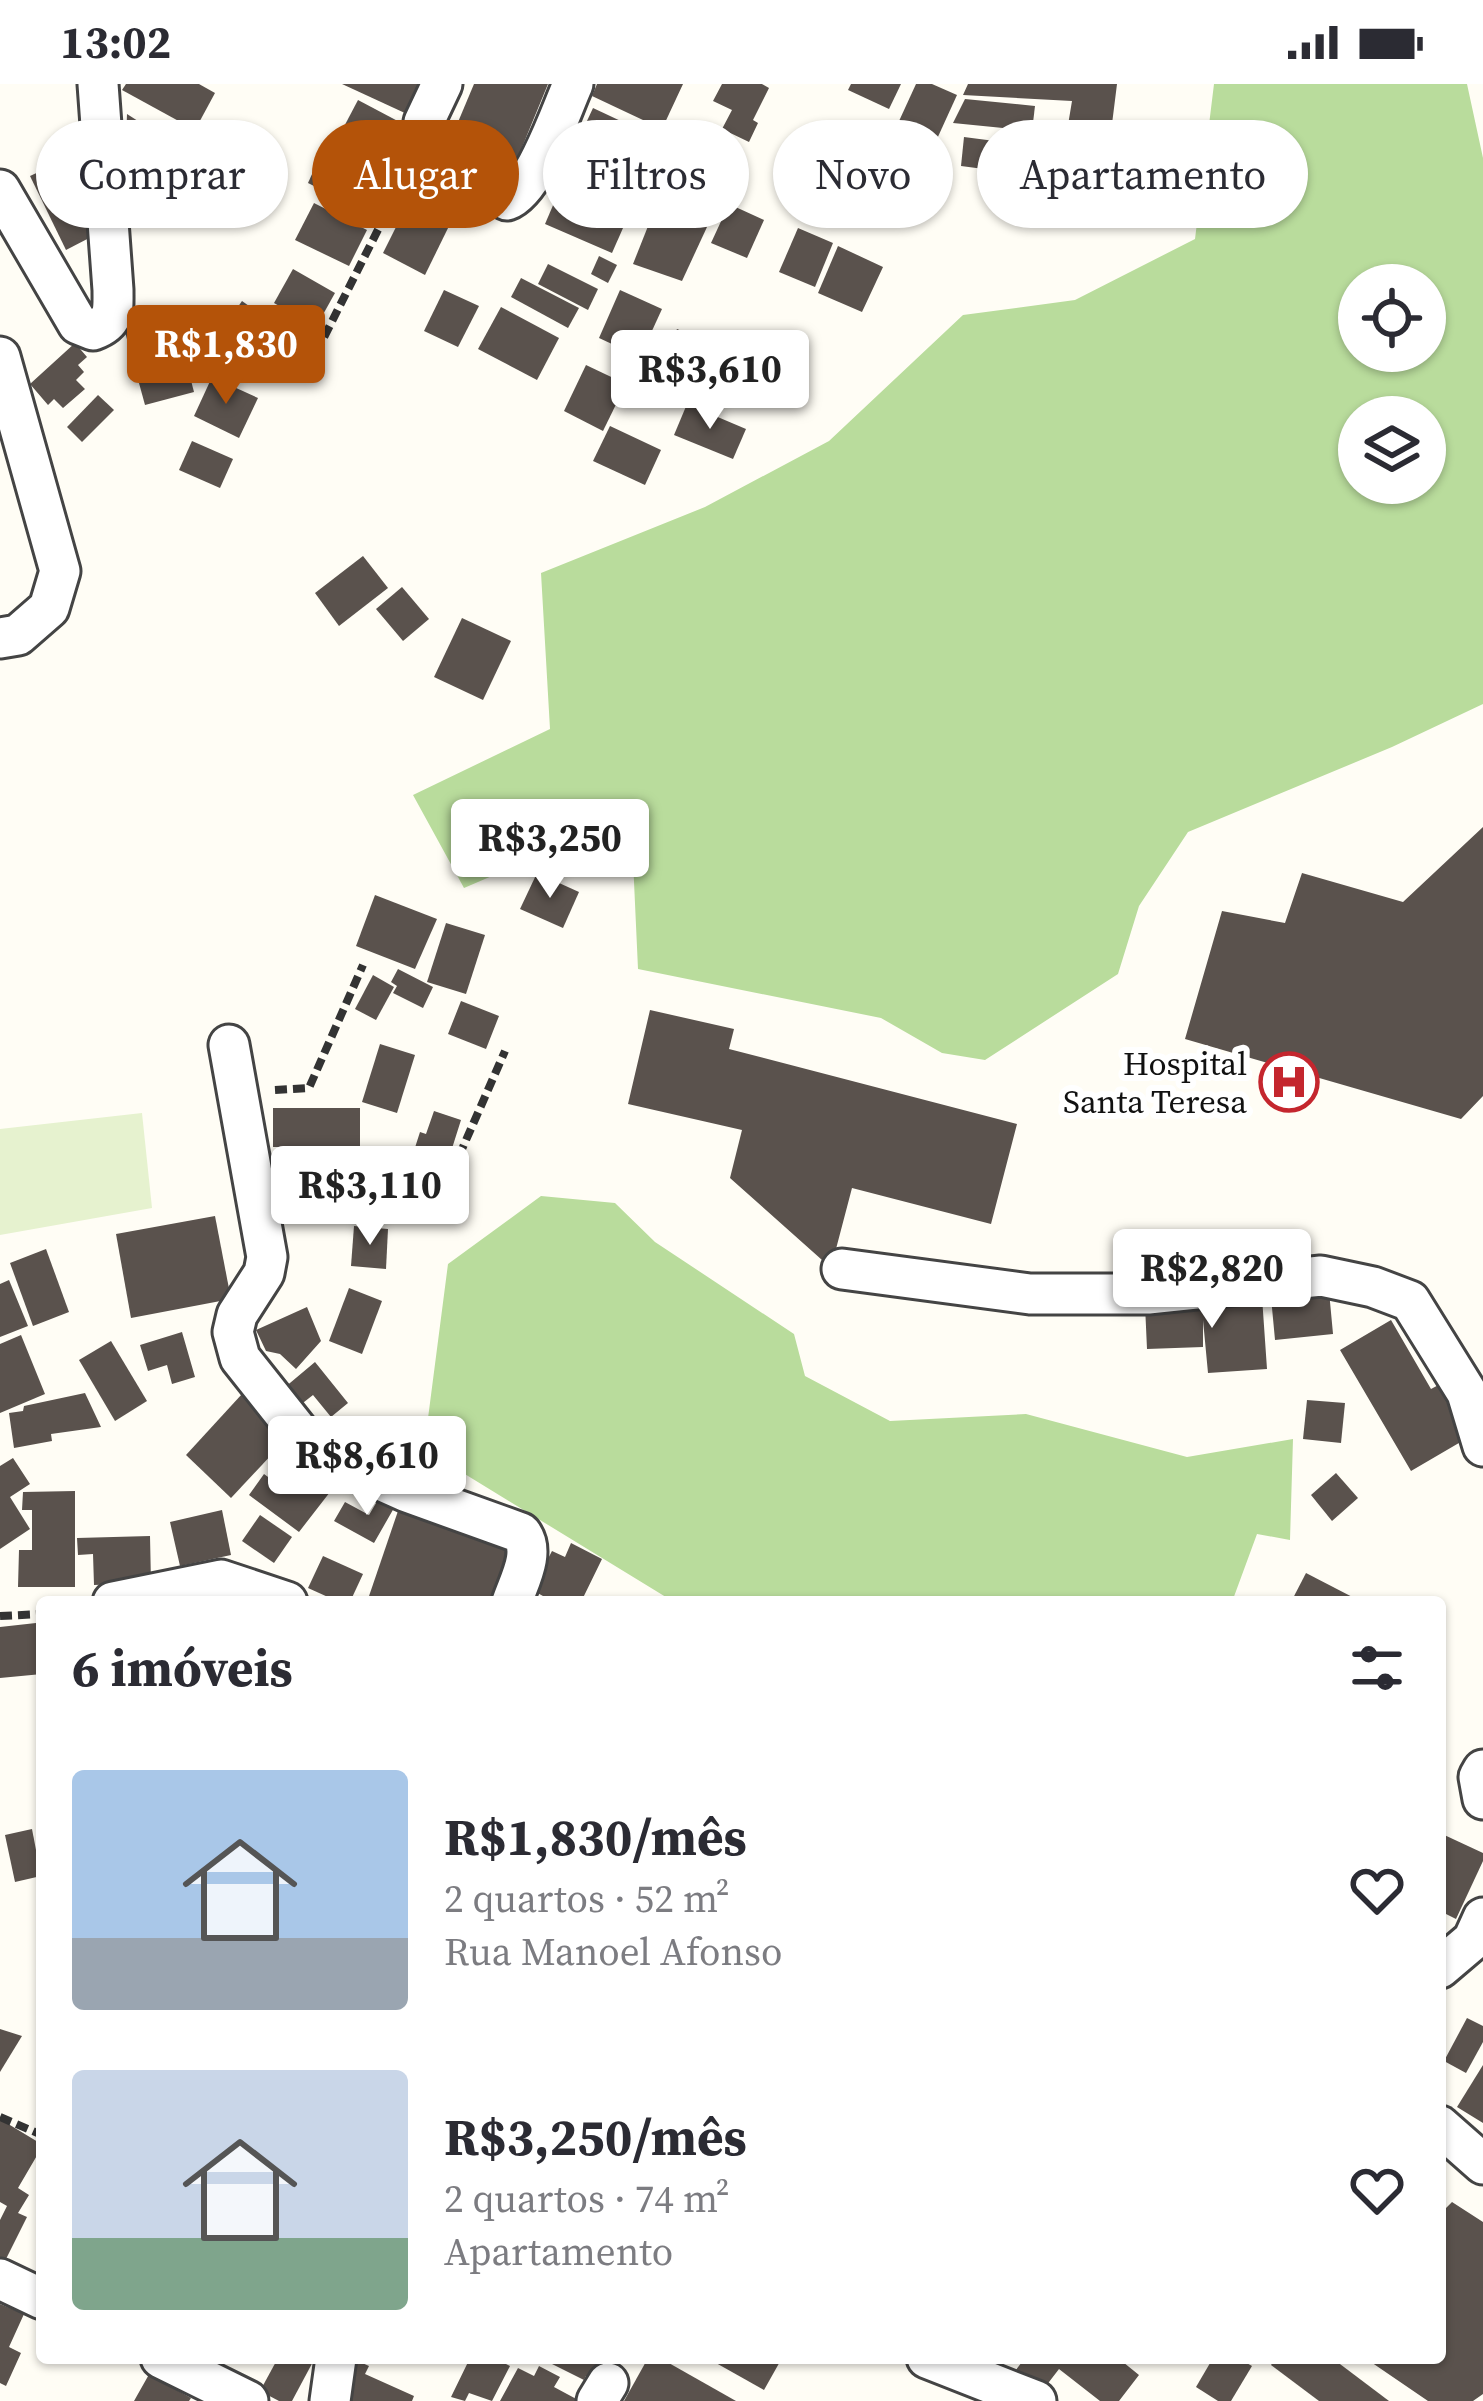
<!DOCTYPE html>
<html lang="pt">
<head>
<meta charset="utf-8">
<style>
	body { margin:0; font-family:"Source Serif 4",serif; background:#f7f7f7; color:#2b2b33; height:100vh; display:flex; flex-direction:column; font-size:45px; white-space:nowrap }
	* { box-sizing:border-box; margin:0 }
	p { font-size:39px; color:#7c7c81 }
	.icon { flex:none; width:66px; height:66px; fill:none; stroke:currentColor; stroke-width:2; stroke-linecap:round; stroke-linejoin:round }
	.map { position:relative; flex:1; overflow:hidden }
	.panel { position:absolute; left:36px; top:1512px; width:1410px; height:768px; display:flex; flex-direction:column; background:#fff; border-radius:12px; box-shadow:0 3px 9px #0004 }
	.panel>* { flex:none }
	.banner { position:absolute; left:36px; top:36px; width:1413px; height:108px; display:flex; gap:24px }
	.fabs { position:absolute; left:1338px; top:180px; display:grid; gap:24px }
	.fabs a { display:grid; place-items:center; width:108px; height:108px; border-radius:50%; background:#fff; box-shadow:0 3px 9px #0004; font-size:60px }
	.price { position:absolute; translate:-50% -102px; padding:0 27px; border-radius:12px; background:#fff; color:#222; font-size:39px; line-height:78px; filter:drop-shadow(0 3px 6px #0008) }
	.price::after { content:''; position:absolute; left:50%; top:72px; width:36px; height:27px; margin-left:-18px; background:inherit; clip-path:polygon(0 0,100% 0,50% 100%) }
	.price.on { background:#b45309; color:#fff }
	ul { padding:0; list-style:none }
	li { display:flex; align-items:center; gap:36px; height:300px; padding:0 36px }
	li span { display:grid; place-items:center; flex:none; width:336px; height:240px; border-radius:12px; color:#555 }
	li>.icon { margin-inline-start:auto }
	span .icon { width:144px; height:144px; fill:#fffc; stroke-width:1 }
	li b { font-size:51px }
	h2 { display:flex; justify-content:space-between; align-items:center; height:144px; padding:0 36px; font-size:51px }
	.tag { padding:0 42px; border-radius:54px; background:#fff; box-shadow:0 3px 9px #0004; font-size:42px; line-height:108px }
	.tag.on { background:#b45309; color:#fff }
	.status { display:flex; justify-content:space-between; align-items:center; height:84px; padding:0 60px; background:#fff; direction:ltr }
	.status svg { height:33px; fill:currentColor }
	.map>svg:first-child { display:block }
	.forest { fill:#b9dc9c; fill-rule:evenodd }
	.pitch { fill:#e6f2cf }
	.building { fill:#5a524d }
	.lines { fill:none; stroke-linecap:round; stroke-linejoin:round }
	.minor-casing { stroke:#444; stroke-width:45 }
	.path { stroke:#333; stroke-width:8; stroke-dasharray:12 6; stroke-linecap:butt }
	.minor { stroke:#fff; stroke-width:39 }
	.labels { text-anchor:middle; stroke-width:12; stroke-linejoin:round; paint-order:stroke }
	.poi-label { font-size:33px; fill:#111; stroke:#fff; text-anchor:end }
</style>
</head>
<body>
<div class="status"><b>13:02</b><svg viewBox="0 0 49 12"><path d="M0 12V9h3v3zM5 12V6h3v6zM10 12V3h3v9zM15 12V0h3v12zM26 1h20v11H26zM47 4h2v5h-2z"/></svg></div>
<div class="map">
<svg width="1483" height="2317" viewBox="0 0 1483 2317">
	<rect width="100%" height="100%" fill="#fffdf5"/>
	<g class="forest">
		<path d="M1214 0H1467L1483 74V620L1392 663 1188 748 1139 822 1118 890 985 976 942 969 881 934 638 885 633 776 615 739 464 804 413 711 550 645 541 489 705 423 829 357 963 231 1075 216 1195 155ZM1359 201H1425V267H1359ZM1359 333H1425V399H1359Z"/>
		<polygon points="541,1112 615,1119 655,1158 794,1250 805,1292 890,1337 1026,1330 1187,1373 1293,1355 1290,1456 1257,1450 1232,1518 674,1518 424,1365 448,1180"/>
	</g>
	<polygon class="pitch" points="142,1029 152,1124 0,1151 0,1045"/>
	<g class="building">
		<polygon points="126,0 199,0 215,9 195,46 122,6"/>
		<polygon points="342,0 420,0 407,30"/>
		<polygon points="474,0 548,0 509,95 445,69"/>
		<polygon points="597,0 683,0 662,45 592,12"/>
		<polygon points="722,0 762,0 769,4 753,36 758,39 749,58 722,45 732,26 713,17"/>
		<polygon points="851,0 901,0 889,25 848,6"/>
		<polygon points="916,0 932,0 957,11 921,90 883,72"/>
		<polygon points="968,0 1117,0 1111,48 1068,41 1072,17 963,11"/>
		<polygon points="965,15 1035,22 1032,47 953,39"/>
		<polygon points="358,16 409,43 389,80 338,54"/>
		<polygon points="593,24 657,54 631,110 567,80"/>
		<polygon points="127,30 163,53 163,102 125,85"/>
		<polygon points="964,53 1103,71 1100,100 961,82"/>
		<polygon points="326,59 384,87 366,128 308,99"/>
		<polygon points="833,62 869,77 851,123 814,108"/>
		<polygon points="691,63 731,82 705,138 665,120"/>
		<polygon points="56,80 93,152 66,166 30,92"/>
		<polygon points="566,91 634,119 612,169 545,140"/>
		<polygon points="314,119 367,146 349,182 295,156"/>
		<polygon points="408,119 450,140 425,191 383,169"/>
		<polygon points="729,120 764,136 747,174 711,159"/>
		<polygon points="656,122 707,143 682,197 633,180"/>
		<polygon points="798,144 833,159 815,203 779,188"/>
		<polygon points="838,162 883,183 862,228 818,209"/>
		<polygon points="599,172 617,181 608,199 591,190"/>
		<polygon points="548,180 598,205 588,226 538,200"/>
		<polygon points="293,185 335,209 316,243 274,219"/>
		<polygon points="521,194 579,224 568,244 511,213"/>
		<polygon points="444,206 479,222 458,263 424,247"/>
		<polygon points="620,206 662,225 640,273 599,254"/>
		<polygon points="242,217 303,261 288,283 227,239"/>
		<polygon points="172,223 194,308 145,321 122,237"/>
		<polygon points="501,223 559,254 537,296 478,265"/>
		<polygon points="677,245 708,258 692,294 662,281"/>
		<polygon points="75,259 87,273 78,281 84,288 76,296 85,305 63,324 54,315 48,321 30,300"/>
		<polygon points="586,281 626,300 603,347 564,327"/>
		<polygon points="212,293 258,314 239,354 194,332"/>
		<polygon points="98,311 114,326 82,358 67,343"/>
		<polygon points="687,320 746,345 733,375 674,351"/>
		<polygon points="610,342 661,366 645,401 593,377"/>
		<polygon points="192,357 233,375 220,404 179,386"/>
		<polygon points="363,472 388,504 339,542 315,509"/>
		<polygon points="402,503 429,535 403,557 376,525"/>
		<polygon points="462,534 511,557 483,616 434,593"/>
		<polygon points="1483,743 1483,1012 1461,1035 1185,955 1222,827 1285,839 1302,789 1403,818"/>
		<polygon points="537,789 579,808 563,844 520,825"/>
		<polygon points="375,811 437,835 415,885 356,862"/>
		<polygon points="446,839 485,851 466,910 427,898"/>
		<polygon points="398,885 433,903 423,924 393,909 397,902 391,898"/>
		<polygon points="373,891 394,903 376,936 355,925"/>
		<polygon points="461,917 499,932 486,965 448,950"/>
		<polygon points="650,926 734,945 729,965 1017,1040 991,1140 852,1104 831,1184 730,1094 742,1046 628,1020"/>
		<polygon points="380,960 415,971 397,1029 362,1018"/>
		<rect x="273" y="1024" width="87" height="39"/>
		<polygon points="434,1027 461,1036 436,1115 402,1104 420,1048 426,1050"/>
		<polygon points="330,1064 334,1124 279,1127 277,1093 283,1092 281,1067"/>
		<polygon points="215,1132 231,1215 131,1234 116,1150"/>
		<polygon points="354,1142 388,1145 386,1185 351,1182"/>
		<polygon points="46,1165 69,1228 33,1242 10,1179"/>
		<polygon points="9,1196 28,1242 0,1253 0,1200"/>
		<polygon points="349,1204 382,1217 362,1270 329,1257"/>
		<polygon points="1329,1207 1333,1250 1275,1256 1271,1213"/>
		<polygon points="1262,1213 1267,1285 1208,1289 1203,1236 1203,1263 1147,1265 1145,1221"/>
		<polygon points="307,1223 321,1257 296,1285 280,1270 266,1267 256,1246"/>
		<polygon points="1391,1236 1431,1305 1446,1297 1476,1349 1411,1387 1340,1266"/>
		<polygon points="182,1248 195,1293 172,1300 167,1281 148,1287 140,1261"/>
		<polygon points="21,1251 45,1310 0,1329 0,1260"/>
		<polygon points="111,1257 147,1317 115,1337 79,1276"/>
		<polygon points="315,1278 348,1319 331,1333 313,1311 299,1322 284,1304"/>
		<polygon points="85,1309 101,1343 51,1350 52,1357 14,1364 9,1329 23,1327 24,1322"/>
		<polygon points="242,1310 288,1353 231,1414 186,1371"/>
		<polygon points="1307,1316 1345,1319 1341,1359 1303,1355"/>
		<polygon points="13,1374 30,1400 10,1413 30,1445 0,1465 0,1382"/>
		<polygon points="299,1384 330,1408 299,1448 249,1411 264,1390 283,1404"/>
		<polygon points="1336,1389 1358,1414 1332,1437 1311,1411"/>
		<polygon points="75,1407 75,1503 18,1503 19,1466 32,1466 32,1426 22,1426 23,1408"/>
		<polygon points="382,1409 398,1417 374,1459 334,1437 345,1418 369,1431"/>
		<polygon points="222,1426 231,1471 180,1482 170,1438"/>
		<polygon points="398,1427 518,1467 501,1518 367,1518"/>
		<polygon points="260,1431 292,1453 274,1479 242,1457"/>
		<polygon points="150,1452 151,1499 94,1501 93,1470 78,1471 77,1454"/>
		<polygon points="571,1459 602,1475 581,1518 554,1518 532,1506 552,1467 565,1473"/>
		<polygon points="323,1472 363,1490 350,1518 339,1518 308,1504"/>
		<polygon points="1306,1489 1362,1518 1291,1518"/>
		<polygon points="36,1539 38,1556 42,1556 42,1590 0,1594 0,1543"/>
		<polygon points="32,1745 41,1792 15,1798 5,1751"/>
		<polygon points="1440,1749 1483,1769 1483,1777 1456,1835 1440,1827"/>
		<polygon points="1467,1934 1483,1942 1483,1958 1466,1989 1444,1977"/>
		<polygon points="0,1945 22,1952 0,1988"/>
		<polygon points="1483,1981 1483,2039 1457,2023"/>
		<polygon points="0,2035 38,2058 42,2052 42,2063 18,2104 29,2111 18,2129 27,2133 5,2177 0,2174 0,2136 7,2122 0,2118"/>
		<polygon points="1452,2118 1483,2138 1483,2310 1473,2317 1428,2317 1365,2274 1440,2274 1440,2130"/>
		<polygon points="0,2220 24,2230 9,2263 21,2269 6,2302 0,2299"/>
		<polygon points="278,2274 315,2274 292,2317 279,2317 260,2307"/>
		<polygon points="351,2274 369,2282 365,2290 414,2312 412,2317 334,2317"/>
		<polygon points="470,2274 494,2274 510,2282 492,2317 469,2309 465,2317 451,2313"/>
		<polygon points="540,2274 618,2274 600,2299 586,2292 584,2296"/>
		<polygon points="648,2274 660,2274 736,2317 624,2317"/>
		<polygon points="719,2274 782,2274 764,2306 716,2279"/>
		<polygon points="1025,2274 1118,2274 1139,2291 1119,2317 1100,2317 1059,2285 1039,2311 1006,2299"/>
		<polygon points="1213,2274 1238,2274 1252,2282 1231,2317 1218,2317 1196,2303"/>
		<polygon points="1276,2274 1332,2274 1389,2317 1319,2317 1271,2281"/>
		<polygon points="156,2278 182,2293 175,2305 191,2314 189,2317 134,2317"/>
		<polygon points="539,2282 560,2293 554,2303 580,2317 500,2317 518,2284 534,2292"/>
	</g>
	<g class="lines">
		<g class="minor-casing">
			<g id="minor">
				<path d="M442 0 424 38 421 60 433 75 507 116C535 106 560 29 573 0"/>
				<path d="M0 106 78 240 93 246C115 238 113 227 113 206L98 0"/>
				<polyline points="0,273 60,487 49,524 18,551 0,554"/>
				<path d="M229 961 267 1173 264 1189 237 1231 233 1248 240 1274 313 1366 407 1408 521 1449C536 1468 519 1497 512 1518"/>
				<polyline points="842,1185 1030,1210 1148,1210 1321,1192 1373,1203 1410,1217 1467,1309 1483,1362"/>
				<polyline points="113,1518 221,1496 287,1518"/>
				<polyline points="1483,1686 1479,1693 1483,1715"/>
				<polyline points="1440,1884 1473,1856 1483,1834"/>
				<polyline points="1440,2042 1483,2080"/>
				<polyline points="0,2195 42,2215"/>
				<polyline points="161,2274 248,2317"/>
				<polyline points="927,2274 1036,2317"/>
				<polyline points="330,2317 336,2274"/>
				<polyline points="597,2317 608,2299"/>
			</g>
		</g>
		<g class="path">
			<polyline points="308,285 404,94"/>
			<polyline points="275,1006 309,1004 363,881"/>
			<polyline points="293,1136 438,1120 505,967"/>
			<polyline points="0,1532 42,1530"/>
			<polyline points="0,2033 42,2051"/>
		</g>
		<use href="#minor" class="minor"/>
	</g>
	<defs>
		<g id="hospital-ring" transform="scale(3)"><circle r="9.5" fill="#fff" stroke="#c4262e" stroke-width="1.5"/><path d="M-5-5h3v3.5h4V-5h3V5h-3V1.5h-4V5h-3Z" fill="#c4262e"/></g>
	</defs>
	<g fill-rule="evenodd">
		<use href="#hospital-ring" x="1289" y="998"/>
	</g>
	<g class="labels">
		<g class="poi-label">
			<text x="1247" y="991">Hospital<tspan x="1247" dy="38">Santa Teresa</tspan></text>
		</g>
	</g>
</svg>
<div class="fabs">
<a><svg class="icon" aria-label="locate" viewBox="0 0 24 24"><circle cx="12" cy="12" r="6"/><path d="M12 2v4M12 18v4M2 12h4M18 12h4"/></svg></a>
<a><svg class="icon" aria-label="layers" viewBox="0 0 24 24"><path d="M12 4l9 5-9 5-9-5zM3 14l9 5 9-5"/></svg></a>
</div>
<b class="price on" style="left:226px;top:323px">R$1,830</b>
<b class="price" style="left:710px;top:348px">R$3,610</b>
<b class="price" style="left:550px;top:817px">R$3,250</b>
<b class="price" style="left:370px;top:1164px">R$3,110</b>
<b class="price" style="left:1212px;top:1247px">R$2,820</b>
<b class="price" style="left:367px;top:1434px">R$8,610</b>
<div class="banner">
<a class="tag">Comprar</a>
<a class="tag on">Alugar</a>
<a class="tag">Filtros</a>
<a class="tag">Novo</a>
<a class="tag">Apartamento</a>
</div>
<section class="panel">
<h2>6 imóveis<svg class="icon" aria-label="filters" viewBox="0 0 24 24"><path d="M4 7h16M4 17h16"/><circle cx="9" cy="7" r="2"/><circle cx="15" cy="17" r="2"/></svg></h2>
<ul>
<li><span style="background:linear-gradient(#a9c7e8 70%,#9aa5b1 0)"><svg class="icon" aria-label="home" viewBox="0 0 24 24"><path d="M3 11l9-7 9 7M6 9v11h12V9"/></svg></span><div><b>R$1,830/mês</b><p>2 quartos · 52 m²</p><p>Rua Manoel Afonso</p></div><svg class="icon" aria-label="heart" viewBox="0 0 24 24"><path d="M12 20l-8-8c-3-5 5-10 8-4 3-6 11-1 8 4z"/></svg></li>
<li><span style="background:linear-gradient(#c9d6e8 70%,#7fa58c 0)"><svg class="icon" aria-label="home" viewBox="0 0 24 24"><path d="M3 11l9-7 9 7M6 9v11h12V9"/></svg></span><div><b>R$3,250/mês</b><p>2 quartos · 74 m²</p><p>Apartamento</p></div><svg class="icon" aria-label="heart" viewBox="0 0 24 24"><path d="M12 20l-8-8c-3-5 5-10 8-4 3-6 11-1 8 4z"/></svg></li>
</ul>
</section>
</div>
</body>
</html>
